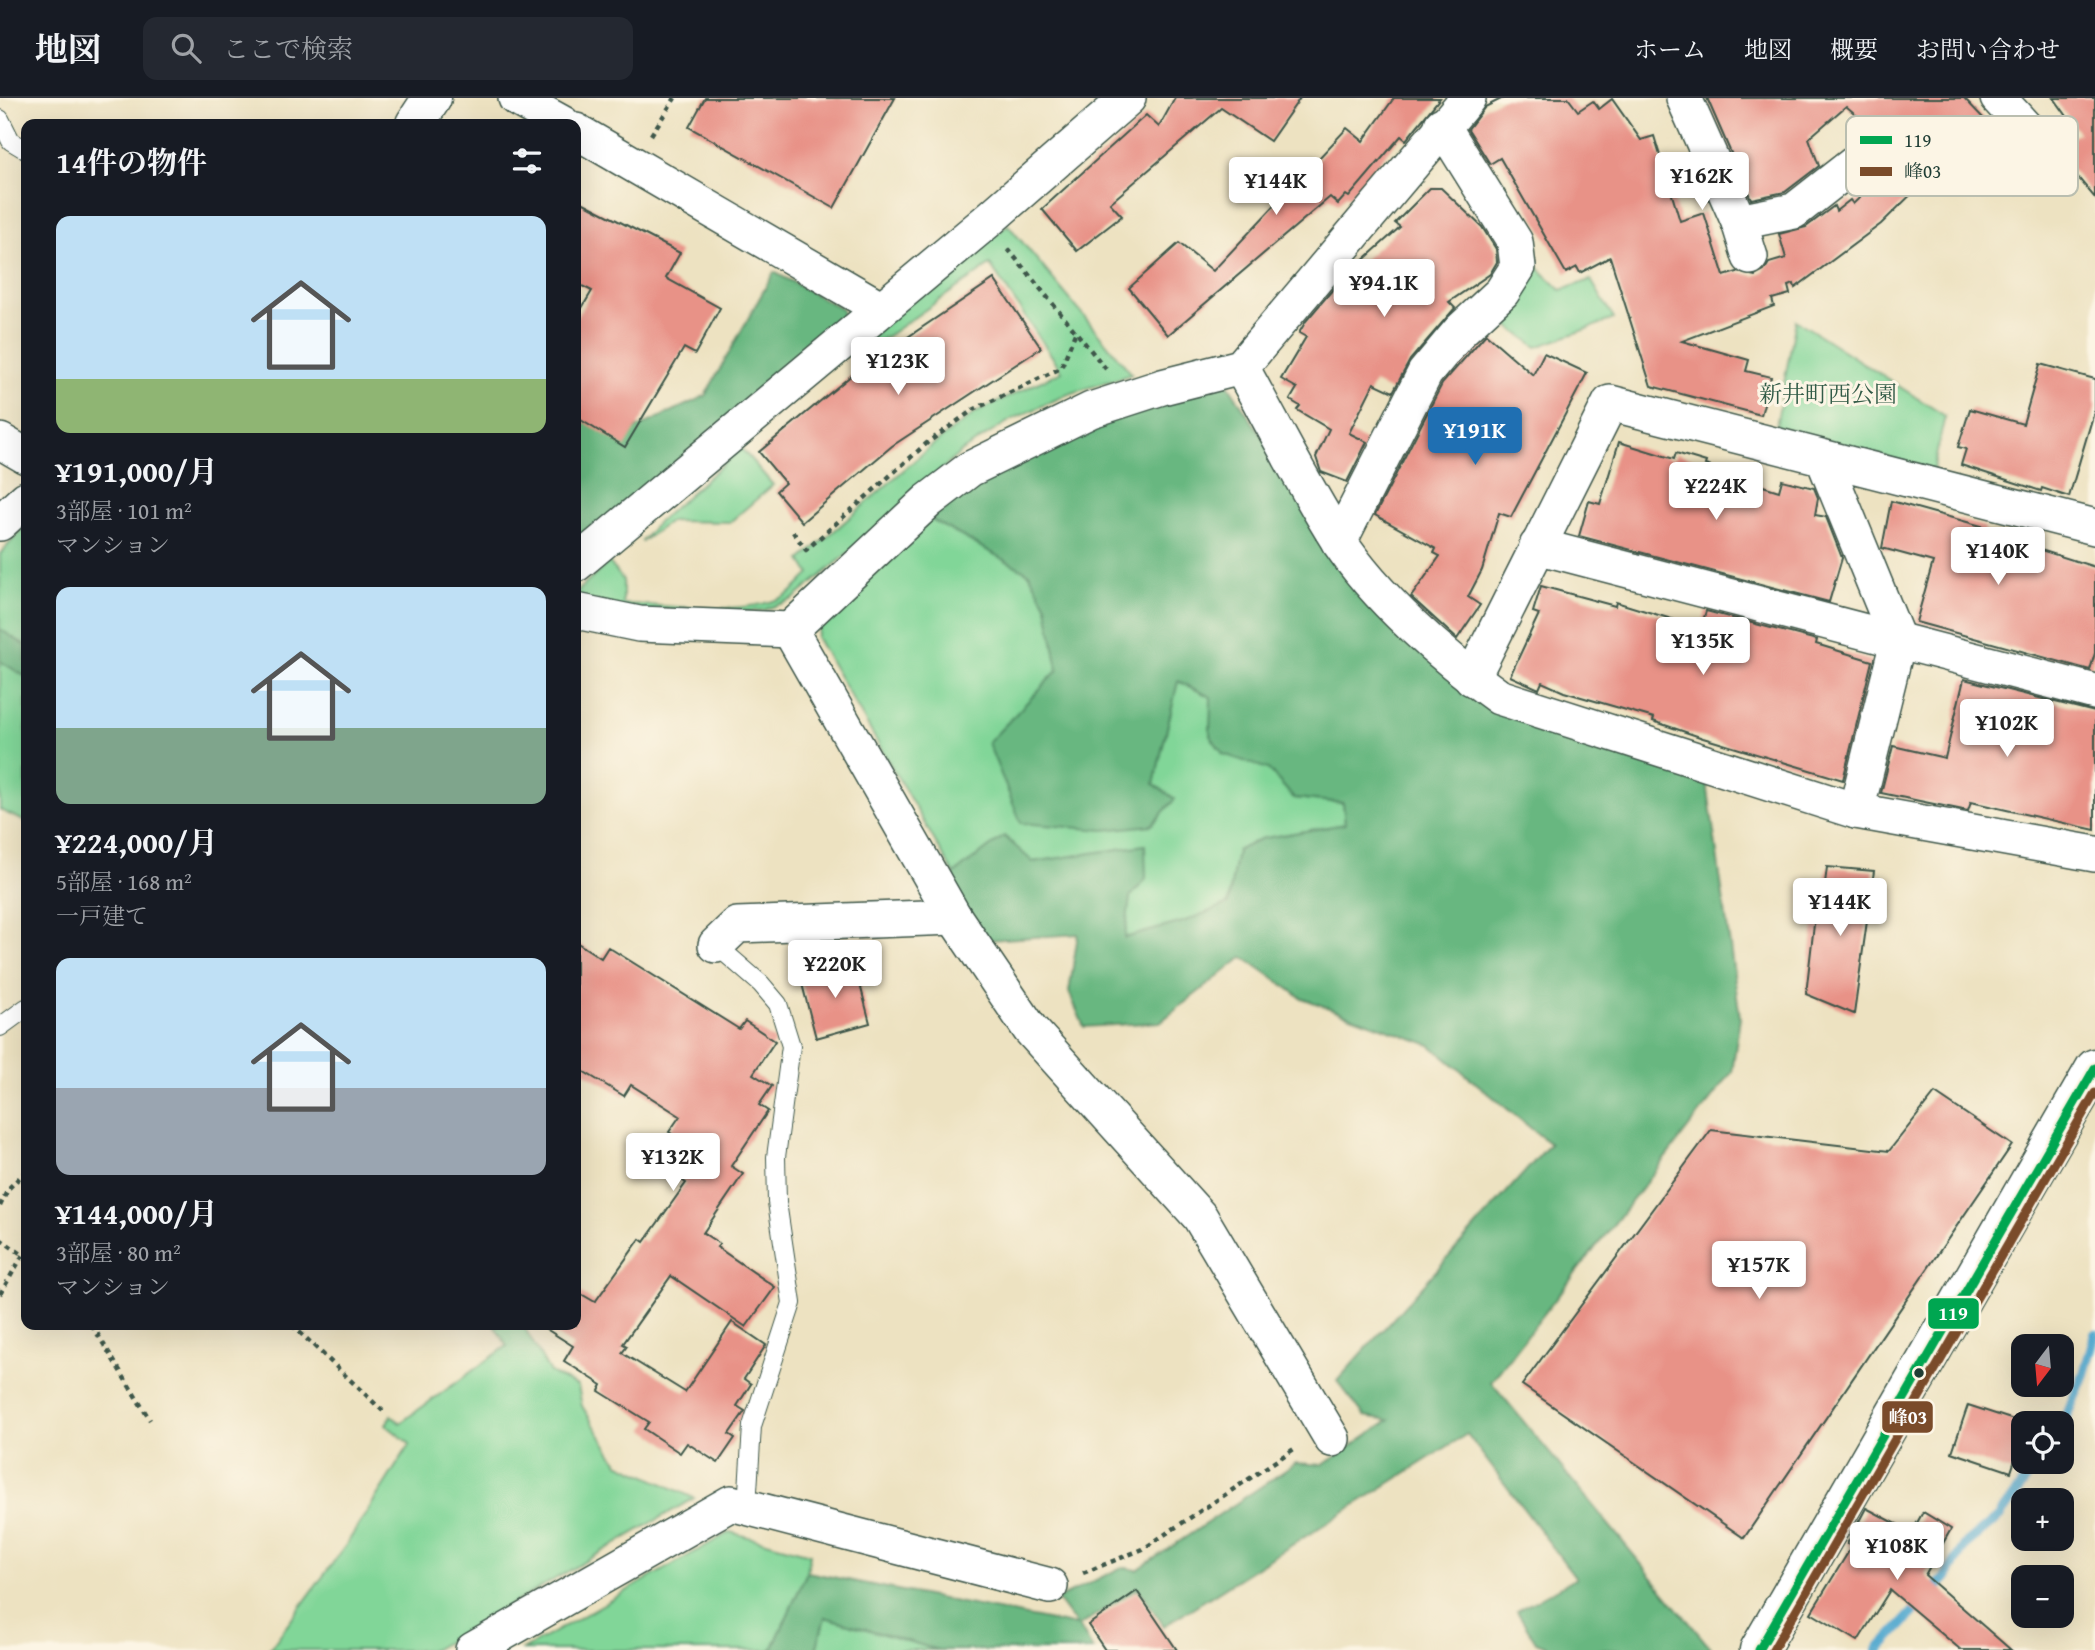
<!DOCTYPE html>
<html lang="ja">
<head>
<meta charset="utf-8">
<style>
	body { margin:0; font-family:"Gentium Book Plus","Noto Serif JP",serif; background:#242831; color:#f1f3f6; height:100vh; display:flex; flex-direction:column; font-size:26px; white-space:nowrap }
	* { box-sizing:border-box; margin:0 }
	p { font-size:23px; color:#9ea1a6 }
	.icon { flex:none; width:38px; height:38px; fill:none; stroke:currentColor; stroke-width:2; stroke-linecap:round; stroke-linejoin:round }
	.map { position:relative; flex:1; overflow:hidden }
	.details { position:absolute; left:21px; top:21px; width:560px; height:1211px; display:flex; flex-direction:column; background:#171b24; border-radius:14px; box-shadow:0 7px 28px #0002 }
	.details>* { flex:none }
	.needle { width:46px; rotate:196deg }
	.tools { position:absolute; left:2011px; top:1236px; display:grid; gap:14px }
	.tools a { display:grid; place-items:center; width:63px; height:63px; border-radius:14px; background:#171b24; box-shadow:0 7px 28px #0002; font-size:35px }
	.price { position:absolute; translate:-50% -60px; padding:0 16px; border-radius:7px; background:#fff; color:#222; font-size:23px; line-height:46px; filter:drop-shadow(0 2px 4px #0008) }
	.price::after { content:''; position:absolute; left:50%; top:42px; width:21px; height:16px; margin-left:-10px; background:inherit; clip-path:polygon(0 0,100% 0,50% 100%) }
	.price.active { background:#1f6fb2; color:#fff }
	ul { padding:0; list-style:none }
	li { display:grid; align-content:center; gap:14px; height:371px; padding:0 35px }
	li span { display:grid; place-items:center; height:217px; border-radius:14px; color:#555 }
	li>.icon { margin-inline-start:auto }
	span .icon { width:126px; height:126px; fill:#fffc; stroke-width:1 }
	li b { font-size:30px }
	h2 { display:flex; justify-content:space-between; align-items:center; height:84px; padding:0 35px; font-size:30px }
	header { display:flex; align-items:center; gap:42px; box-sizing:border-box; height:98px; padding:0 35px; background:#171b24; border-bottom:2px solid #363941 }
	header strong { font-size:33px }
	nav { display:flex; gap:38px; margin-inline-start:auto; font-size:24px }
	.search { width:490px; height:63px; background:#242831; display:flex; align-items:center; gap:18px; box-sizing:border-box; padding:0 24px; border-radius:14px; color:#9ea1a6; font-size:26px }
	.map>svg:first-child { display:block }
	.green { fill:#81d698; stroke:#508a66; stroke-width:2 }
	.forest { fill:#68b780; stroke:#447a5a; stroke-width:2 }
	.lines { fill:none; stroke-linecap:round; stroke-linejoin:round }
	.stream { stroke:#52a9cf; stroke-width:10 }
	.building { fill:#e89287 }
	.service-casing { stroke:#3e5649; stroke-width:20 }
	.minor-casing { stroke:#3e5649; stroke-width:38 }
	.tertiary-casing { stroke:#3e5649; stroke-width:41 }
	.path { stroke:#3e5649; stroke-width:4.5; stroke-dasharray:5 5; stroke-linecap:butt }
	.service { stroke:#fff; stroke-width:18 }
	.minor { stroke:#fff; stroke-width:35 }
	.tertiary { stroke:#fff; stroke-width:38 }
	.bus-1-casing { stroke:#fcf5e5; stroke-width:14 }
	.bus-2-casing { stroke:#fcf5e5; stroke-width:14 }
	.bus-1 { stroke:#00a651; stroke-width:9 }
	.bus-2 { stroke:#7a4b2a; stroke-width:9 }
	.bus-dot { fill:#1f3d34; stroke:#fcf5e5; stroke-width:2.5 }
	.labels { text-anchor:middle; stroke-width:6; stroke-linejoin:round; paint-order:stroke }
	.park-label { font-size:23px; fill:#335c48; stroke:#fcf5e5 }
	.key { fill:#fcf5e5; stroke:#babeb0; stroke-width:2 }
	.key-label { font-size:19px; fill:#1f3d34 }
	.line-badge { stroke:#fcf5e5; stroke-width:2.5 }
	.badge-label { font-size:19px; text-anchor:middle; font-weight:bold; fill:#fff }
</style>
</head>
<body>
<header>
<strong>地図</strong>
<div class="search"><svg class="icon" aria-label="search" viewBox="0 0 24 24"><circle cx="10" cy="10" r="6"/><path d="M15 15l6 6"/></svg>ここで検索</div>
<nav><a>ホーム</a><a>地図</a><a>概要</a><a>お問い合わせ</a></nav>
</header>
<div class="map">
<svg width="2095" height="1552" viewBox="0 0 2095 1552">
	<rect width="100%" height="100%" fill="#fcf5e5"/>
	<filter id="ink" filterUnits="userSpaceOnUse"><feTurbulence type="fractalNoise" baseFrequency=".0143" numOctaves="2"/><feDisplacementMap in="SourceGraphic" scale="14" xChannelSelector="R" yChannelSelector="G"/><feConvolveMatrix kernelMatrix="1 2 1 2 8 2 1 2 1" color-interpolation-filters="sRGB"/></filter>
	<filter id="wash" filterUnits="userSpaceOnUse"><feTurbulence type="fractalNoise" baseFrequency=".00686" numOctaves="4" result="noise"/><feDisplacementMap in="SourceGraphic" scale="28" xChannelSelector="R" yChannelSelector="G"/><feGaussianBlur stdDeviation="1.57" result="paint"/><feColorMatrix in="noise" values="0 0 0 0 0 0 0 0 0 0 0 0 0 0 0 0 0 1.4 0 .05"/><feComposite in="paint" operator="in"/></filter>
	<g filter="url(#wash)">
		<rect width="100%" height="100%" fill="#ede2c1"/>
		<g class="green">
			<path d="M1008 127 1132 276 1066 297 1011 322 962 353 869 438 793 501 764 512 718 516 638 514 576 502V495L609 464 623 482V506C667 507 753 520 790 495 797 490 803 482 810 476L801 462 930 349 975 315 1062 273 990 167 867 252 861 240Z"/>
			<polygon points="1536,168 1561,192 1591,182 1614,221 1537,249 1495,219 1518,200"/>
			<polygon points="1796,222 1945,318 1933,372 1776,328"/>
			<polygon points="741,350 773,387 730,424 671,423 641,444 658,424"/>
			<polygon points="930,421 1029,475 1047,508 1058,572 988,645 1154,686 1178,583 1212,599 1210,637 1223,655 1268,671 1294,700 1343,705 1345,726 1260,741 1237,753 1228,806 1183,824 1124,840 1130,799 1146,781 1144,748 1032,764 1004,738 954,776 816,539 823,519"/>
			<polygon points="26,427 26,548 0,531 0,456"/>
			<polygon points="0,563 26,579 26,724 0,712"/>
			<polygon points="494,1227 523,1227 550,1275 578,1288 582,1308 618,1365 694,1400 433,1552 269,1552 346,1447 410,1346 386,1327 391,1317 400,1325 507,1248"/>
			<polygon points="730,1434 810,1456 807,1474 772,1552 523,1552"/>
			<polygon points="825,1519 938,1552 816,1552"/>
		</g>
		<g class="forest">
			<polygon points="774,174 842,211 844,225 576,451 576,342 585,324 635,331 705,298"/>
			<polygon points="1227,285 1319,425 1491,603 1576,645 1707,685 1740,919 1732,974 1491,1284 1712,1552 1556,1552 1536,1544 1517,1513 1576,1480 1467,1336 1164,1528 1138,1490 1079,1528 1093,1552 938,1552 825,1519 816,1552 772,1552 807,1474 1077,1528 1057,1501 1122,1469 1137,1472 1296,1365 1323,1367 1389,1322 1365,1318 1337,1283 1550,1046 1430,947 1302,900 1243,859 1160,924 1084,929 1069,894 1078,836 989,842 952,796 954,776 1004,738 1033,764 1145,747 1146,781 1130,799 1125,840 1183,824 1228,806 1237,753 1260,741 1345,726 1343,705 1294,700 1268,671 1223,656 1210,637 1211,599 1178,583 1154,686 1175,701 1152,727 1104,732 1021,725 988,645 1058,572 1047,508 1029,475 930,421 991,374 1049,340"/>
			<polygon points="0,531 26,548 26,579 0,563"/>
		</g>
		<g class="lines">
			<g class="stream">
				<polyline points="2062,1329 2084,1276 2095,1236"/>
				<polyline points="1878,1552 1946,1479 1965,1447 1999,1419 2039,1363"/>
			</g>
		</g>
		<g id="blocks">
			<g class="building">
				<polygon points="705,0 895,0 834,110 689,29"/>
				<polygon points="1175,0 1300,0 1270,43 1221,10 1110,105 1122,118 1077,153 1042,111 1146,17 1159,29"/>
				<polygon points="1394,0 1440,0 1406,42 1401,38 1349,99 1346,97 1338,106 1330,99 1168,237 1129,190 1179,145 1213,173 1347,30 1363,43"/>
				<polygon points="1503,0 1568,0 1578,13 1593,3 1599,11 1612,1 1641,42 1654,38 1680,123 1704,115 1724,178 1737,174 1755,178 1764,173 1769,165 1786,160 1779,136 1806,129 1834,108 1836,113 1850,102 1853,106 1896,65 1891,59 1893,48 1887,39 1875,33 1846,8 1809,40 1819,68 1785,94 1751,101 1707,0 1964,0 1986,23 1881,126 1795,190 1794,186 1788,188 1790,196 1772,201 1774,208 1682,243 1749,262 1746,273 1771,279 1761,317 1651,288 1610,159 1580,175 1577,169 1566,175 1500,60 1490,66 1468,31 1485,9"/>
				<polygon points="2054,0 2095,0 2095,100 2061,59 2063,45 2079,35"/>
				<polygon points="1430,90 1441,90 1482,129 1496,151 1497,164 1490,176 1449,204 1455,210 1410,262 1393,294 1374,285 1349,335 1367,344 1347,384 1321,374 1316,359 1329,331 1297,312 1300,308 1290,302 1297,290 1281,281 1306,239 1299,235 1306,223 1339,184 1400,129 1395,125"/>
				<polygon points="576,101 680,155 666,180 720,210 695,256 684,250 625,349 576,319 576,220 592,193 576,185"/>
				<polygon points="994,181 1041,250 892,348 802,424 776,393 785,385 759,354 853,276"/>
				<polygon points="1486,236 1533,277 1544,255 1587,275 1511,419 1499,415 1482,472 1468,499 1480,507 1457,541 1411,499 1440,458 1434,455 1436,451 1375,417 1442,286"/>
				<polygon points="2040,266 2095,281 2095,311 2069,399 2042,390 2041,393 1961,367 1966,351 1958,349 1970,311 2023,326"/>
				<polygon points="1619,344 1674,361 1676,355 1706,364 1705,367 1722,372 1721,375 1779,393 1782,382 1814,390 1818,400 1815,417 1826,419 1842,460 1829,504 1579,438 1589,403 1600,406"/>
				<polygon points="1891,403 1985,429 1983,434 2095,469 2095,555 2090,572 1916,524 1933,464 1882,450"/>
				<polygon points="1541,488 1615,508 1616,504 1701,530 1706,513 1817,542 1816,546 1872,563 1843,682 1703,640 1653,623 1654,620 1564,594 1542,584 1539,591 1510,578 1539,516 1533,514"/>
				<polygon points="1964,581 2095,614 2095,732 1971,704 1968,713 1881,695 1893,648 1945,660"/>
				<polygon points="1827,769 1874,773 1854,916 1806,896 1816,809 1822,810"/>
				<polygon points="576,844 601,860 608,849 739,931 745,923 775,943 753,976 772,988 759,1007 768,1013 731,1068 743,1076 703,1135 720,1146 717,1149 775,1189 746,1229 671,1178 623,1246 627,1248 622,1255 685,1294 732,1224 766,1247 744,1281 751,1286 737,1308 745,1313 729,1336 735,1340 718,1365 687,1345 680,1355 644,1331 649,1324 599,1293 602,1287 564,1263 573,1248 540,1227 576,1227 576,1193 595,1204 640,1141 644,1144 686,1085 668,1073 686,1046 669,1034 680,1018 631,987 624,998 576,969"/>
				<polygon points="854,863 870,925 816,940 800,878"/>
				<polygon points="1935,995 2012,1047 1744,1440 1522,1287 1711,1032 1889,1053"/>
				<polygon points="1968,1307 2023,1325 2023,1338 2011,1374 1952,1354"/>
				<polygon points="1866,1410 1912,1434 1923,1414 1951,1431 1925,1477 2011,1552 1961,1552 1890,1492 1858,1543 1811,1515 1852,1448 1847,1446"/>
				<polygon points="1137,1493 1177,1552 1105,1552 1088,1527"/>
			</g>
		</g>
	</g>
	<g filter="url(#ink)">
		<use href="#blocks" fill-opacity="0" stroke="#3e5649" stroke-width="2"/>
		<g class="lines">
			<g class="service-casing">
				<g id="service">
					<polyline points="0,21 11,43 26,52"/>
					<polyline points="716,847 761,886 778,906 791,948 776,1059 777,1104 792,1205 752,1328 747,1409"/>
					<polyline points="0,929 26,910"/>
				</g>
			</g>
			<g class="minor-casing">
				<g id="minor">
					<polyline points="516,0 563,26"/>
					<polyline points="1684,0 1739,124 1750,159"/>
					<polyline points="1998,0 2044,50"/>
					<polyline points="576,33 880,210"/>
					<polyline points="1739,124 1794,113 1872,52"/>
					<path d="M1241 269C1273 326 1303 387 1338 442 1375 499 1444 560 1499 599L1856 713 2095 756"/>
					<polyline points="0,343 26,358"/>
					<polyline points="1824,362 1898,543 1856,713"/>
					<polyline points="0,425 26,401"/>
					<polyline points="1339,444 1425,275 1461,232 1502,194 1518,169 1515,144 1442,27"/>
					<polyline points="1537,448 2095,594"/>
					<polyline points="576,466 986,124 1128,0"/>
					<polyline points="576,513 639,526 790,532 928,403 970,371 1091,312 1162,289 1241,269 1468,0"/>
					<polyline points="790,532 954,819 1030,931 1200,1119 1332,1341"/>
					<polyline points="1472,580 1610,305 2095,429"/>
					<polyline points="716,847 737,827 954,819"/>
					<polyline points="473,1552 731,1405 1050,1488"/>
				</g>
			</g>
			<g class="tertiary-casing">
				<g id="tertiary">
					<polyline points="415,26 432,0"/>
					<polyline points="1759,1552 2095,970"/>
				</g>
			</g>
			<g class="path">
				<polyline points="651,37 675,0"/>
				<polyline points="1008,151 1106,271"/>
				<polyline points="793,434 806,452 927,345 973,312 1061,270 1076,233"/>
				<polyline points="0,1108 8,1091 26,1073"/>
				<polyline points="0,1141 26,1159"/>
				<polyline points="0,1196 23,1157"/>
				<polyline points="92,1227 150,1322"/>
				<polyline points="292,1227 384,1314"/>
				<polyline points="1083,1475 1143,1451 1297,1349"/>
			</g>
			<use href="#service" class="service"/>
			<use href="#minor" class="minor"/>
			<use href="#tertiary" class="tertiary"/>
			<g class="bus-1-casing">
				<polyline id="bus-1" points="1759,1552 2095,970"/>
			</g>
			<g class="bus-2-casing">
				<polyline id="bus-2" points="1773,1552 2095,995"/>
			</g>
			<use href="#bus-1" class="bus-1"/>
			<use href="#bus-2" class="bus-2"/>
		</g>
	</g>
	<circle class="bus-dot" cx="1919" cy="1275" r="6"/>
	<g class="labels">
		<g class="park-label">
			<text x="1828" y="304">新井町西公園</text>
		</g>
	</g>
	<rect x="1846" y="18" width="232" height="80" rx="10" class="key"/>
	<rect x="1860" y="38" width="32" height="8" fill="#00a651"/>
	<rect x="1860" y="69" width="32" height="9" fill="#7a4b2a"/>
	<g class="key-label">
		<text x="1904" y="49">119</text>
		<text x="1904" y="80">峰03</text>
	</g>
	<g class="line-badge">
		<rect x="1927" y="1199" width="53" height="33" rx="7" fill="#00a651"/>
		<rect x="1881" y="1302" width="53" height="34" rx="7" fill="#7a4b2a"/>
	</g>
	<g class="badge-label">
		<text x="1953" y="1222">119</text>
		<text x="1908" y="1326">峰03</text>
	</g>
</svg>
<div class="tools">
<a><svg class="needle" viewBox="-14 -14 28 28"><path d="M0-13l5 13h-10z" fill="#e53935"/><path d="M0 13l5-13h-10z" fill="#9ea1a6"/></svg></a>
<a><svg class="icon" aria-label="locate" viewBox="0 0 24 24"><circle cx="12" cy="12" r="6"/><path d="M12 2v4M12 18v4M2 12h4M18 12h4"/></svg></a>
<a>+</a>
<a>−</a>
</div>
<b class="price" style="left:1702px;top:114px">¥162K</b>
<b class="price" style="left:1276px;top:119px">¥144K</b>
<b class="price" style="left:1384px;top:221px">¥94.1K</b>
<b class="price" style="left:898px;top:299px">¥123K</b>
<b class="price active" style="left:1475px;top:369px">¥191K</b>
<b class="price" style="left:1716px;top:424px">¥224K</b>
<b class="price" style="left:1998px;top:489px">¥140K</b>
<b class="price" style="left:1703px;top:579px">¥135K</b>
<b class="price" style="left:2007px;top:661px">¥102K</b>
<b class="price" style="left:1840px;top:840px">¥144K</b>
<b class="price" style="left:835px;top:902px">¥220K</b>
<b class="price" style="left:673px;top:1095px">¥132K</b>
<b class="price" style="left:1759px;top:1203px">¥157K</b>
<b class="price" style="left:1897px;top:1484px">¥108K</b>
<section class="details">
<h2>14件の物件<svg class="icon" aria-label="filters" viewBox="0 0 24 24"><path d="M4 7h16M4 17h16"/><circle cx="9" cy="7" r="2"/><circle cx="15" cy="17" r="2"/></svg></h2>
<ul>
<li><span style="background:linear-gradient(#bfe0f5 75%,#8fb573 0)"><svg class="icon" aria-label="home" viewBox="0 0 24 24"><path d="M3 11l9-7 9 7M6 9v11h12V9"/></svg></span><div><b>¥191,000/月</b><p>3部屋 · 101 m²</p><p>マンション</p></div></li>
<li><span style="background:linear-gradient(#bfe0f5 65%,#7fa58c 0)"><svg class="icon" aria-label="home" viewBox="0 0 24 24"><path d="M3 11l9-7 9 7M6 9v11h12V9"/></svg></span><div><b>¥224,000/月</b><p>5部屋 · 168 m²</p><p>一戸建て</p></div></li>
<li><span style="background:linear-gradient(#bfe0f5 60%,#9aa5b1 0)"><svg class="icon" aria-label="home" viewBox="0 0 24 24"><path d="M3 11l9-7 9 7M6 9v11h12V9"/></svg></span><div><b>¥144,000/月</b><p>3部屋 · 80 m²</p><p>マンション</p></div></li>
</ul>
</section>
</div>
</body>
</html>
